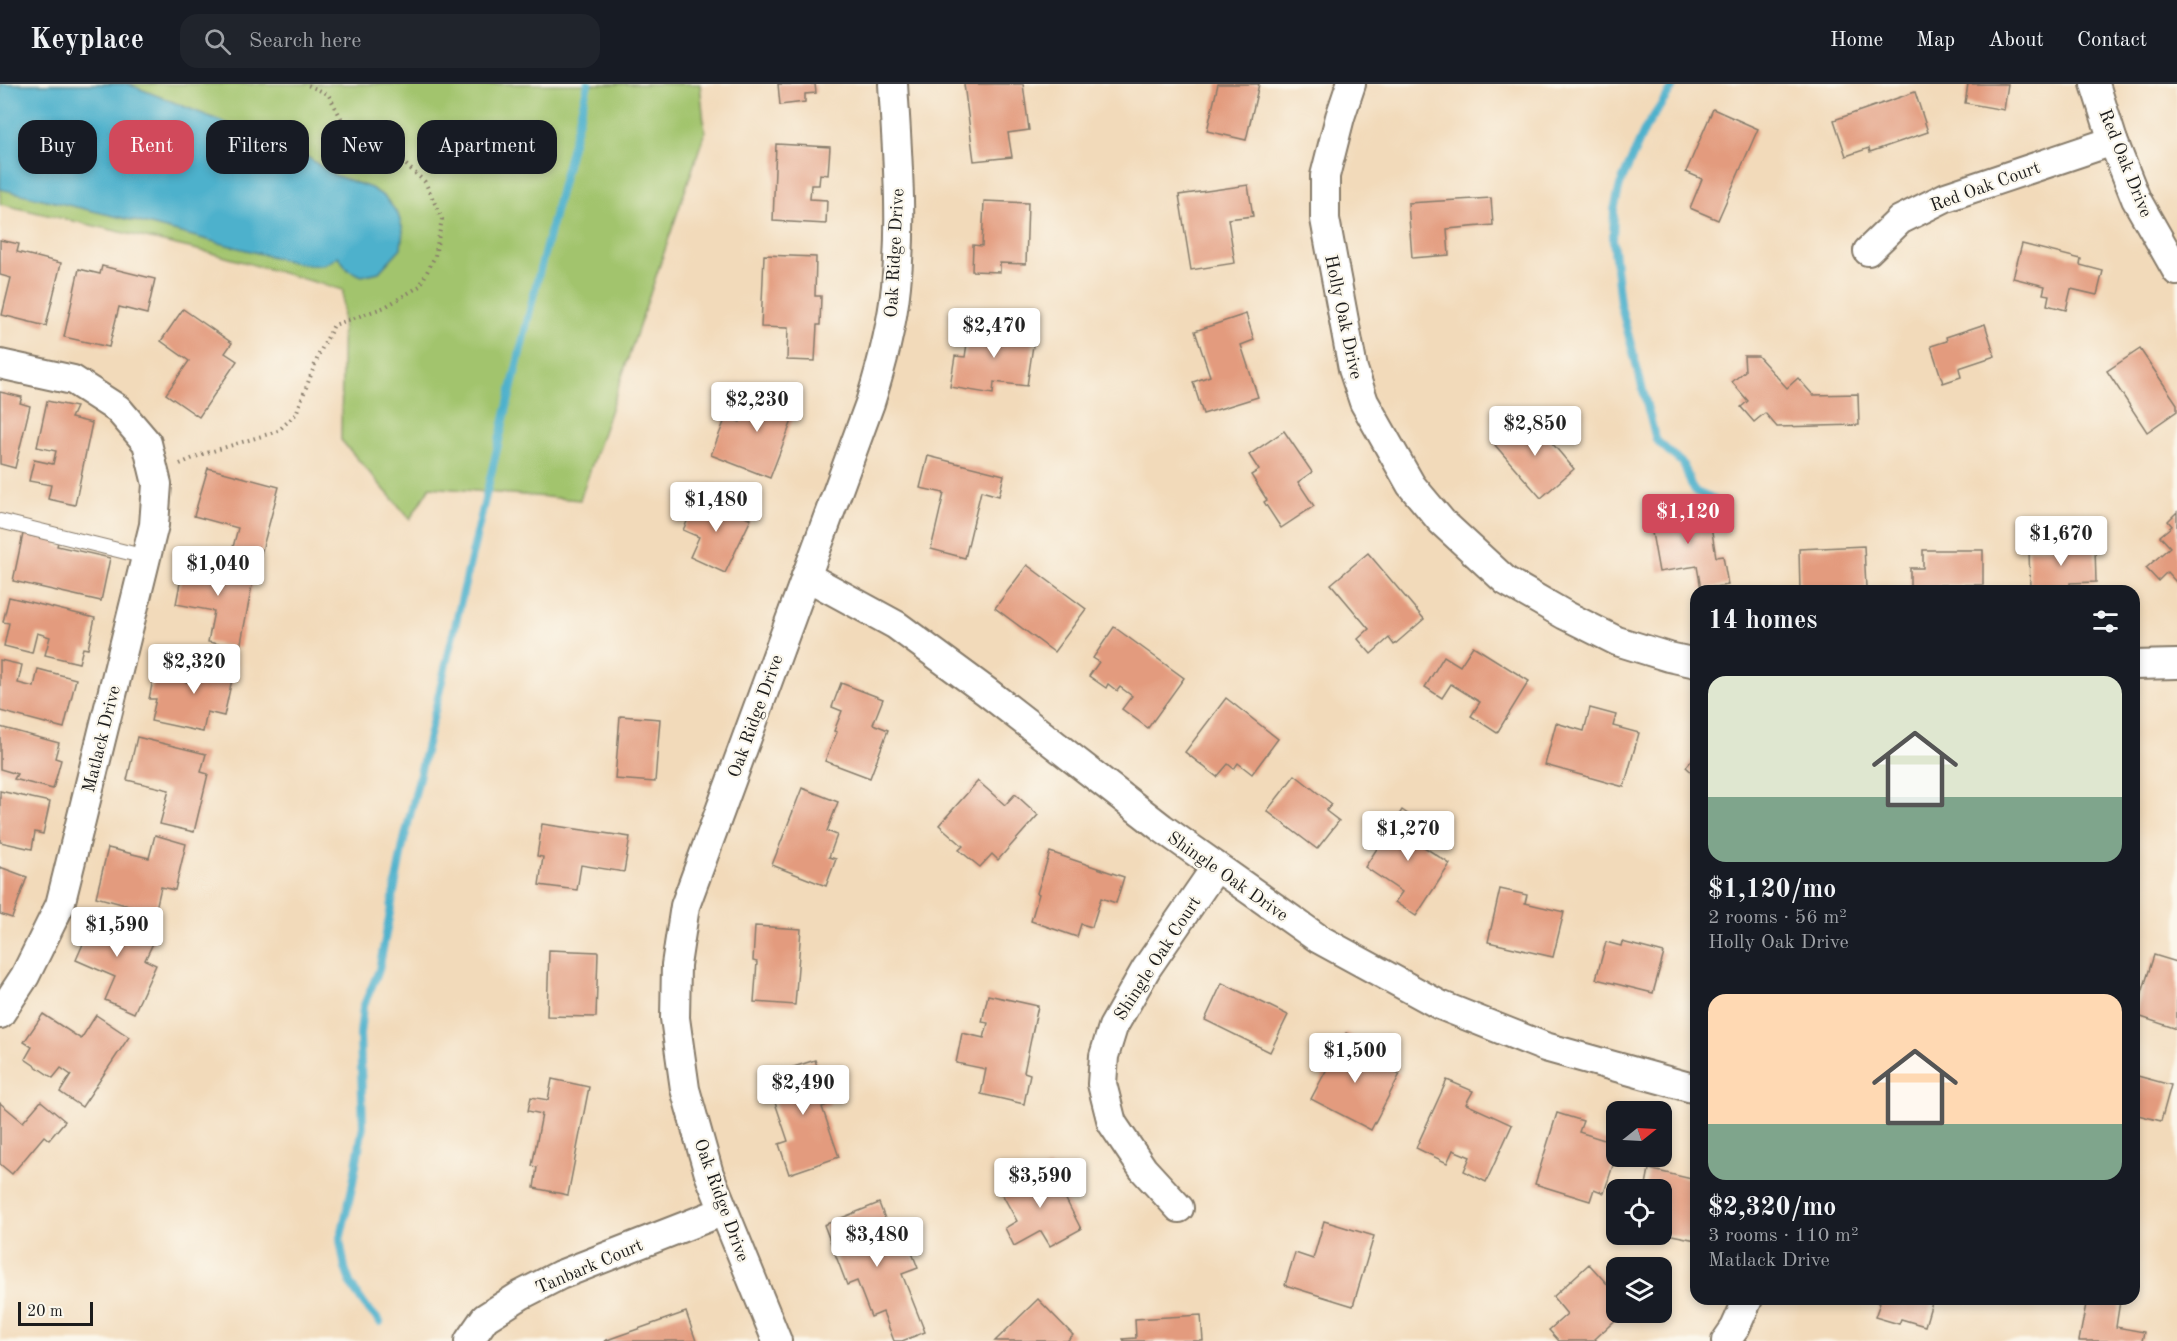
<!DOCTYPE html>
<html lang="en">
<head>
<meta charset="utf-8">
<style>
	body { margin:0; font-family:"Old Standard TT",serif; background:#20242c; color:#f1f3f6; height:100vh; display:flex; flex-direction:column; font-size:22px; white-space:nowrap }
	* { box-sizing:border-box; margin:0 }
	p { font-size:20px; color:#9ea1a6 }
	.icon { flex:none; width:33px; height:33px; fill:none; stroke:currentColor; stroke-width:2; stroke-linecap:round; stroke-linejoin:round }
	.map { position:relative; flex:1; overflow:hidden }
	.panel { position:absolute; left:1690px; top:501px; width:450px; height:720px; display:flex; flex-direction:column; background:#171b24; border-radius:18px; box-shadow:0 3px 9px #0003 }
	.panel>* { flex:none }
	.banner { position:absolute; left:18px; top:36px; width:570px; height:54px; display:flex; gap:12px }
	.needle { width:39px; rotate:72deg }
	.buttons { position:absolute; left:1606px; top:1017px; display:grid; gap:12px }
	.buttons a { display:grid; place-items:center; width:66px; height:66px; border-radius:12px; background:#171b24; box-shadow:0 3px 9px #0003; font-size:30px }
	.scale { position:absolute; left:18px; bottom:15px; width:75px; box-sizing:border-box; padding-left:6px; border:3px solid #1c1c1c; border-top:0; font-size:16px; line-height:21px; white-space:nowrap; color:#1c1c1c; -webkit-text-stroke:4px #fbf7ec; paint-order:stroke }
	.price { position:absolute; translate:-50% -51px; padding:0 14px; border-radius:6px; background:#fff; color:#222; font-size:20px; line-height:39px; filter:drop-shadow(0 2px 3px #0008) }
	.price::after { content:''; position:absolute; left:50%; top:36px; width:18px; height:14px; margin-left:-9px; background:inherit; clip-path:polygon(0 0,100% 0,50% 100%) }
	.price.selected { background:#d1495b; color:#fff }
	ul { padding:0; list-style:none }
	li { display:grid; align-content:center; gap:12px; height:318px; padding:0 18px }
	li span { display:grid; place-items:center; height:186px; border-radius:18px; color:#555 }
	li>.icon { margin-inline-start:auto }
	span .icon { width:108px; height:108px; fill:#fffc; stroke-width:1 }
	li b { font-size:26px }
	h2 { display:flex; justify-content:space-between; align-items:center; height:72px; padding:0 18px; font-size:26px }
	.pill { padding:0 21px; border-radius:18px; background:#171b24; box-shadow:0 3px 9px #0003; font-size:21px; line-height:54px }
	.pill.selected { background:#d1495b; color:#fff }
	header { display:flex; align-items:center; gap:36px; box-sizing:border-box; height:84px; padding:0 30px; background:#171b24; border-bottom:2px solid #363941 }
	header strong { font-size:28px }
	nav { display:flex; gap:33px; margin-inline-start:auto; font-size:21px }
	.search { width:420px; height:54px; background:#20242c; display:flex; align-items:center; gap:15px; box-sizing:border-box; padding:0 21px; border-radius:18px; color:#9ea1a6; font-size:22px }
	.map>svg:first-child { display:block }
	.green { fill:#a2c46d; stroke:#5f7044; stroke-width:1.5 }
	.water { fill:#4db1cc; stroke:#346674; stroke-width:1.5 }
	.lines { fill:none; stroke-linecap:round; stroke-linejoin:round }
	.stream { stroke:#4db1cc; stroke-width:8 }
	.building { fill:#e39b7e }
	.lane-casing { stroke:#877b6b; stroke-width:16 }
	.street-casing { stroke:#877b6b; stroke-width:32 }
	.path { stroke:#877b6b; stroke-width:4; stroke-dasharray:1.5 4.5; stroke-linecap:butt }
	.lane { stroke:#fff; stroke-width:14 }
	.street { stroke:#fff; stroke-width:28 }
	.labels { text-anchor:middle; stroke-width:4.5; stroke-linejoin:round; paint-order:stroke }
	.street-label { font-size:18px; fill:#1c1c1c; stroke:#fbf7ec }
</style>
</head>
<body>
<header>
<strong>Keyplace</strong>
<div class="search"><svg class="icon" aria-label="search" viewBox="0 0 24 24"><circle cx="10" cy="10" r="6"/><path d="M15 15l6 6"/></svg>Search here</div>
<nav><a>Home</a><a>Map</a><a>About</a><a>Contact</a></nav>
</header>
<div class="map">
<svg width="2177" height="1257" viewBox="0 0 2177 1257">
	<rect width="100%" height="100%" fill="#fbf7ec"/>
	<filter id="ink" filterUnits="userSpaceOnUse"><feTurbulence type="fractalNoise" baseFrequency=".0167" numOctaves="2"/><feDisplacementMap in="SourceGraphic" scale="12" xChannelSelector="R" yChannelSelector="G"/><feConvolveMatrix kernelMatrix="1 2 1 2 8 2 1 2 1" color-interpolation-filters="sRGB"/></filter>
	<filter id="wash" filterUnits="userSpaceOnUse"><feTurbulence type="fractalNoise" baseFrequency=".008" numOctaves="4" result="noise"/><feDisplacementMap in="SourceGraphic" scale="24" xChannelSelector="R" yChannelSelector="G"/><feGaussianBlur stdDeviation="1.35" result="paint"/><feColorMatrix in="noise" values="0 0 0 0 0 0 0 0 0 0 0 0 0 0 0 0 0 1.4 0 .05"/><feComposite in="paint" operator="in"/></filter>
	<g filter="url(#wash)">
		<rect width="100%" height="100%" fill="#f2daba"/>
		<polygon class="green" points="0,0 700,0 705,48 580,416 430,403 410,435 341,356 343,206 215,170 0,120"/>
		<path class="water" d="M0 0H128L301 69 334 91 371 104 385 113 398 130 403 146 401 164 379 188 362 192 348 186 338 172C322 186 311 181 292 178L135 137 0 105Z"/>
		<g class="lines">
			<g class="stream">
				<polyline points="1675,0 1645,45 1620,101 1614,126 1613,156 1620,219 1656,356 1684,381 1691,401 1696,408 1713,415"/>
				<polyline points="380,1238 364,1220 351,1201 345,1184 340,1156 352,1104 363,1042 360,950 363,923 379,886 403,761 535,205 588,0"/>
			</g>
		</g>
		<g id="blocks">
			<g class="building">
				<polygon points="778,0 815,0 816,9 805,10 805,18 780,21"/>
				<polygon points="964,0 1023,0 1029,46 1008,49 1012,73 974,77"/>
				<polygon points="1218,0 1259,0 1246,56 1207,47"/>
				<polygon points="1968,0 2008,0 2004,26 1965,19"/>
				<polygon points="1915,8 1928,48 1870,68 1869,64 1846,72 1834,36"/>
				<polygon points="1713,25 1758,45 1718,136 1690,124 1702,95 1686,88"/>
				<polygon points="776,60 830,63 828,91 820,90 819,101 811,101 810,115 827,116 826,140 773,137"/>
				<polygon points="1248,101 1253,132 1228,135 1235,179 1191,186 1179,111"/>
				<polygon points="1491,114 1493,141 1447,145 1449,171 1412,174 1408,119"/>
				<polygon points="984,117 1028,119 1026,180 1000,179 1000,188 972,187 973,161 982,162"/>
				<polygon points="0,156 19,160 17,168 61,179 46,242 2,231 11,194 0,191"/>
				<polygon points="2022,160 2081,175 2080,181 2103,187 2097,211 2071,205 2066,226 2047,221 2049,211 2043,210 2045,202 2013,194"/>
				<polygon points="764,171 816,173 815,212 821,212 820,241 817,241 815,277 787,276 788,244 761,243"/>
				<polygon points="102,182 155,195 147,230 119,223 109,263 64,253 79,185 100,190"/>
				<polygon points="183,225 232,259 225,269 237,277 199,333 166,310 189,277 161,257"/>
				<polygon points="1246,230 1254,256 1241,261 1258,313 1203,330 1193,298 1210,292 1195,247"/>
				<polygon points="970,239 1035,248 1027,302 994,298 993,310 950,303 955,272 965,273"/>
				<polygon points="1985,240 1995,272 1959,284 1961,293 1943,299 1931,262 1947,257 1946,253"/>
				<polygon points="2140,265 2177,320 2177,327 2147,348 2107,287"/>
				<polygon points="1744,272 1758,272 1787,304 1798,294 1813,311 1858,310 1859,341 1777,343 1765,329 1754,338 1741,323 1748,317 1732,298 1745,287"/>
				<polygon points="753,303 798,321 770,394 711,371 726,333 740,338"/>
				<polygon points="0,308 22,313 20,319 30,322 15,384 0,380"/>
				<polygon points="47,317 76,323 71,334 92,339 75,421 48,415 51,401 29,397 34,376 53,380 56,367 37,363"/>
				<polygon points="1529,332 1574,385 1541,414 1495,361"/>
				<polygon points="1284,347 1312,388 1298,398 1314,422 1281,444 1264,418 1267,416 1251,391 1259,386 1249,371"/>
				<polygon points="928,372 1004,391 999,412 981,407 965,474 931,465 944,409 920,404"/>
				<polygon points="208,384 279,403 260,474 232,467 238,444 194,432"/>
				<polygon points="700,410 751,435 725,489 690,473 699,453 683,446"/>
				<polygon points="1708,423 1716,473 1723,472 1728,501 1701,505 1697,482 1659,488 1649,432"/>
				<polygon points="2177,428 2177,499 2167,488 2158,497 2146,484 2170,463 2160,452 2172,442 2168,437"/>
				<polygon points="23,450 58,458 57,462 110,474 101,517 13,497"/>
				<polygon points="1864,462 1866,504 1800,507 1799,465"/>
				<polygon points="2095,463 2096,498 2070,499 2070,504 2030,505 2029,465"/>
				<polygon points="1923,466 1983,466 1983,501 1940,501 1940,507 1910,507 1910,484 1923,484"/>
				<polygon points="1368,469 1424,535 1394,561 1389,554 1371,570 1358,555 1369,545 1331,500"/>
				<polygon points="185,473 255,486 240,564 208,558 214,527 176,520"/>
				<polygon points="1027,481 1086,525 1054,568 995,524"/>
				<polygon points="9,513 95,534 88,565 83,564 79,579 45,571 50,553 37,549 32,569 4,562 9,539 3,538"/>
				<polygon points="1114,543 1184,594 1148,644 1122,625 1132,612 1120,603 1117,607 1108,600 1106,604 1089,592 1099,578 1093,574"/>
				<polygon points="1473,562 1529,597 1497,649 1471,632 1480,618 1451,600 1442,614 1425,603 1444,572 1460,582"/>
				<polygon points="202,570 236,577 224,632 207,628 203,648 151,637 156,615 149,615 154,591 196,600"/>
				<polygon points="0,576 22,581 18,599 34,603 38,585 76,595 64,644 0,627"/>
				<polygon points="841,599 883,615 873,640 888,646 870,694 825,677 837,648 834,647 842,627 832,623"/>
				<polygon points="1226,614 1278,655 1252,690 1238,679 1234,685 1228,680 1217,693 1185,668"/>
				<polygon points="1590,624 1616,631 1613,642 1639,649 1624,703 1545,681 1556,639 1584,647"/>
				<polygon points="620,632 660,635 655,698 615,695"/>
				<polygon points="0,643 59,659 55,674 61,676 53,705 14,695 17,690 0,685"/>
				<polygon points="137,653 206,670 201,688 208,690 194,748 160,740 169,706 127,696"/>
				<polygon points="1696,671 1696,692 1686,683"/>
				<polygon points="1295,691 1332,720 1326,727 1339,737 1317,765 1267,727"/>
				<polygon points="978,697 1005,721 1015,710 1038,731 998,776 992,770 980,783 959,766 963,762 939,741"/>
				<polygon points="802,704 838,718 827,747 837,751 829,773 836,775 826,802 772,781"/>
				<polygon points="0,707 50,718 43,750 35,748 32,765 0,758"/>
				<polygon points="1402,726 1434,748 1424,763 1450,780 1416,832 1395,818 1402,808 1365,783"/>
				<polygon points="542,740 630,753 624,788 581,781 577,806 539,801 543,773 537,772"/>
				<polygon points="155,751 186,760 175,806 161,803 155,829 96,813 108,764 149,774"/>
				<polygon points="1050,768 1124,793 1116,819 1101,814 1092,843 1081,840 1077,853 1031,837 1039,810 1037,809"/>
				<polygon points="0,783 27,793 12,834 0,830"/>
				<polygon points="1500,805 1527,811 1525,819 1564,828 1553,873 1488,858"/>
				<polygon points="90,826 155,855 145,876 156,881 134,929 105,916 115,893 76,876 83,860 76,857"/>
				<polygon points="755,842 801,845 795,921 754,918 757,878 753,877"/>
				<polygon points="1606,858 1621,862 1622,858 1664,869 1653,909 1596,895"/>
				<polygon points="549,866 598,868 596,933 547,932"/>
				<polygon points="2154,871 2177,878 2177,945 2135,931"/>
				<polygon points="1222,899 1288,931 1270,968 1205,936"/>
				<polygon points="988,911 1038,922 1024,988 1030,990 1024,1020 981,1010 986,985 956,979 962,949 984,954 988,939 982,938"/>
				<polygon points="43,930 81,955 96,931 129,953 82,1023 60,1008 71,991 61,984 53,994 25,975 32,963 24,958"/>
				<polygon points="1346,949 1368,961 1362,971 1400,990 1371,1046 1311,1015"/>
				<polygon points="815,976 830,1020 822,1023 839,1073 789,1090 779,1060 788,1057 766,992"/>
				<polygon points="2134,991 2171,1001 2161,1037 2134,1030"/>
				<polygon points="552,995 589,1003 568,1111 534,1104 537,1083 532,1082 542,1030 528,1027 531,1013 548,1016"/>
				<polygon points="1447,996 1473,1007 1466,1020 1512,1041 1486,1098 1464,1087 1470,1073 1453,1066 1447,1079 1416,1064"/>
				<polygon points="41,1017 65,1037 49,1056 44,1052 12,1090 0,1080 0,1019 23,1038"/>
				<polygon points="1557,1029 1583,1037 1579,1048 1617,1060 1617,1069 1604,1109 1594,1105 1590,1117 1535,1100"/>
				<polygon points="1049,1082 1081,1145 1050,1162 1041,1147 1014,1162 1005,1144 1017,1137 1001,1108"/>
				<polygon points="1649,1085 1696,1096 1696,1156 1662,1149 1662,1106 1645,1106"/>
				<polygon points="879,1119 895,1161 907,1156 918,1184 902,1190 925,1248 902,1257 894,1257 883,1228 871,1233 857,1197 847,1201 824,1141"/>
				<polygon points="1324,1137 1374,1152 1353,1222 1285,1201 1295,1169 1313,1175"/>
				<polygon points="1589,1180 1617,1211 1617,1228 1624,1228 1595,1255 1597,1257 1559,1257 1549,1246 1567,1230 1553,1213"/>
				<polygon points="1038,1215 1073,1251 1067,1257 995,1257"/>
				<polygon points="1869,1215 1933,1215 1925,1242 1901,1235 1899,1240 1875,1233 1880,1219"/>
				<polygon points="2087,1215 2120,1217 2116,1243 2144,1248 2142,1257 2079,1257"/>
				<polygon points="686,1228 696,1257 604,1257"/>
				<polygon points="1201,1231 1203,1257 1124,1257 1123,1255 1136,1254 1135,1235"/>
			</g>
		</g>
	</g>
	<g filter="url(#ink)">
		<use href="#blocks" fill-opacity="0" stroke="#877b6b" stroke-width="1.5"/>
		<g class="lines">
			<g class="lane-casing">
				<polyline id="lane" points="0,437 146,473"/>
			</g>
			<g class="street-casing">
				<g id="street">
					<polyline points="1351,0 1340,33 1325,92 1325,135 1353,285 1364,318 1411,401 1442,438 1506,497 1565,531 1617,557 1669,573 1696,579"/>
					<polyline points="2095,0 2113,57 2136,115 2177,187"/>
					<polyline points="1868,167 1900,136 1946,113 2113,57"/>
					<polyline points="0,280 73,296 118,325 147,359 157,400 154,441 60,821 25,892 0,930"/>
					<polyline points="806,492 896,541 987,608 1162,744 1319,855 1440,921 1545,963 1696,1005"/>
					<polyline points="2134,581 2177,580"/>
					<polyline points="1179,1124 1143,1085 1112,1039 1102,1000 1104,972 1113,943 1146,885 1216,783"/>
					<polyline points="469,1257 485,1234 521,1211 560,1191 724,1127"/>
					<path d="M777 1257 709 1090 685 1005 675 934 676 881 685 822 870 319C882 280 892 243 896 202 903 137 897 66 893 0"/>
					<polyline points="1726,1257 1735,1244 1748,1215"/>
				</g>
			</g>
			<polyline class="path" points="180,380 200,371 278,347 296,330 319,270 334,241 385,223 420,202 435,172 442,135 425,98 393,69 350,50 328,10 305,0"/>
			<use href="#lane" class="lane"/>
			<use href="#street" class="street"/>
		</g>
	</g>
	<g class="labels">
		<g class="street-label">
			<text transform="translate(2126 79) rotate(68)" y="6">Red Oak Drive</text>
			<text transform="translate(1985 102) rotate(-20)" y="6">Red Oak Court</text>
			<text transform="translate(894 169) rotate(-87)" y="6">Oak Ridge Drive</text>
			<text transform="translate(1344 233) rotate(78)" y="6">Holly Oak Drive</text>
			<text transform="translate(755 632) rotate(-70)" y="6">Oak Ridge Drive</text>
			<text transform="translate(101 655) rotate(-76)" y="6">Matlack Drive</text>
			<text transform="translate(1228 792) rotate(35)" y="6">Shingle Oak Drive</text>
			<text transform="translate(1157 874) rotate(-57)" y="6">Shingle Oak Court</text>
			<text transform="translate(722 1116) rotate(70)" y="6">Oak Ridge Drive</text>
			<text transform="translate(589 1182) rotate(-23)" y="6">Tanbark Court</text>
		</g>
	</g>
</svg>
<div class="buttons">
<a><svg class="needle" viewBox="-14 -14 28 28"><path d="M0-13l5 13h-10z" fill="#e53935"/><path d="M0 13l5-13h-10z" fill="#9ea1a6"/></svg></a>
<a><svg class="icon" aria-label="locate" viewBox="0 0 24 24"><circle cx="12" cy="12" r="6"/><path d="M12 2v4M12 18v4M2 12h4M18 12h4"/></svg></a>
<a><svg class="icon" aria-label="layers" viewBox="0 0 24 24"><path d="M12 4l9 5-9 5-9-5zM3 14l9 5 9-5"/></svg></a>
</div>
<div class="scale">20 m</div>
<b class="price" style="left:994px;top:275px">$2,470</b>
<b class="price" style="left:757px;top:349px">$2,230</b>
<b class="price" style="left:1535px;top:373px">$2,850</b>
<b class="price" style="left:716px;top:449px">$1,480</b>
<b class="price selected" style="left:1688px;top:461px">$1,120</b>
<b class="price" style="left:2061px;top:483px">$1,670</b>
<b class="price" style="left:218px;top:513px">$1,040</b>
<b class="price" style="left:194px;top:611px">$2,320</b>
<b class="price" style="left:1408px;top:778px">$1,270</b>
<b class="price" style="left:117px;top:874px">$1,590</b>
<b class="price" style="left:1355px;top:1000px">$1,500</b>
<b class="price" style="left:803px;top:1032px">$2,490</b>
<b class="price" style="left:1040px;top:1125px">$3,590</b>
<b class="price" style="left:877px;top:1184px">$3,480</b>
<div class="banner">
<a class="pill">Buy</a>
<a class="pill selected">Rent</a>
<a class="pill">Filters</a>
<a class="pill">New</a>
<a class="pill">Apartment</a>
</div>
<section class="panel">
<h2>14 homes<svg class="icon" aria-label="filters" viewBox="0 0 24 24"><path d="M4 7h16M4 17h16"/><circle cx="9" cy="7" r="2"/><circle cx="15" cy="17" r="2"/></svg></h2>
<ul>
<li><span style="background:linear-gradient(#dfe7d0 65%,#7fa58c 0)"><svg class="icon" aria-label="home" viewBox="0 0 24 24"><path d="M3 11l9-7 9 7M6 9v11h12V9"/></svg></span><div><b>$1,120/mo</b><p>2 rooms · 56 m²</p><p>Holly Oak Drive</p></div></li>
<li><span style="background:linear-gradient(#ffd9b3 70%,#7fa58c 0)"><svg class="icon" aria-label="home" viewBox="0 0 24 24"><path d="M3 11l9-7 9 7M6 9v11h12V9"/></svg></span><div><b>$2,320/mo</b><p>3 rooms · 110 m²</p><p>Matlack Drive</p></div></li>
</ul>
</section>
</div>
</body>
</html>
